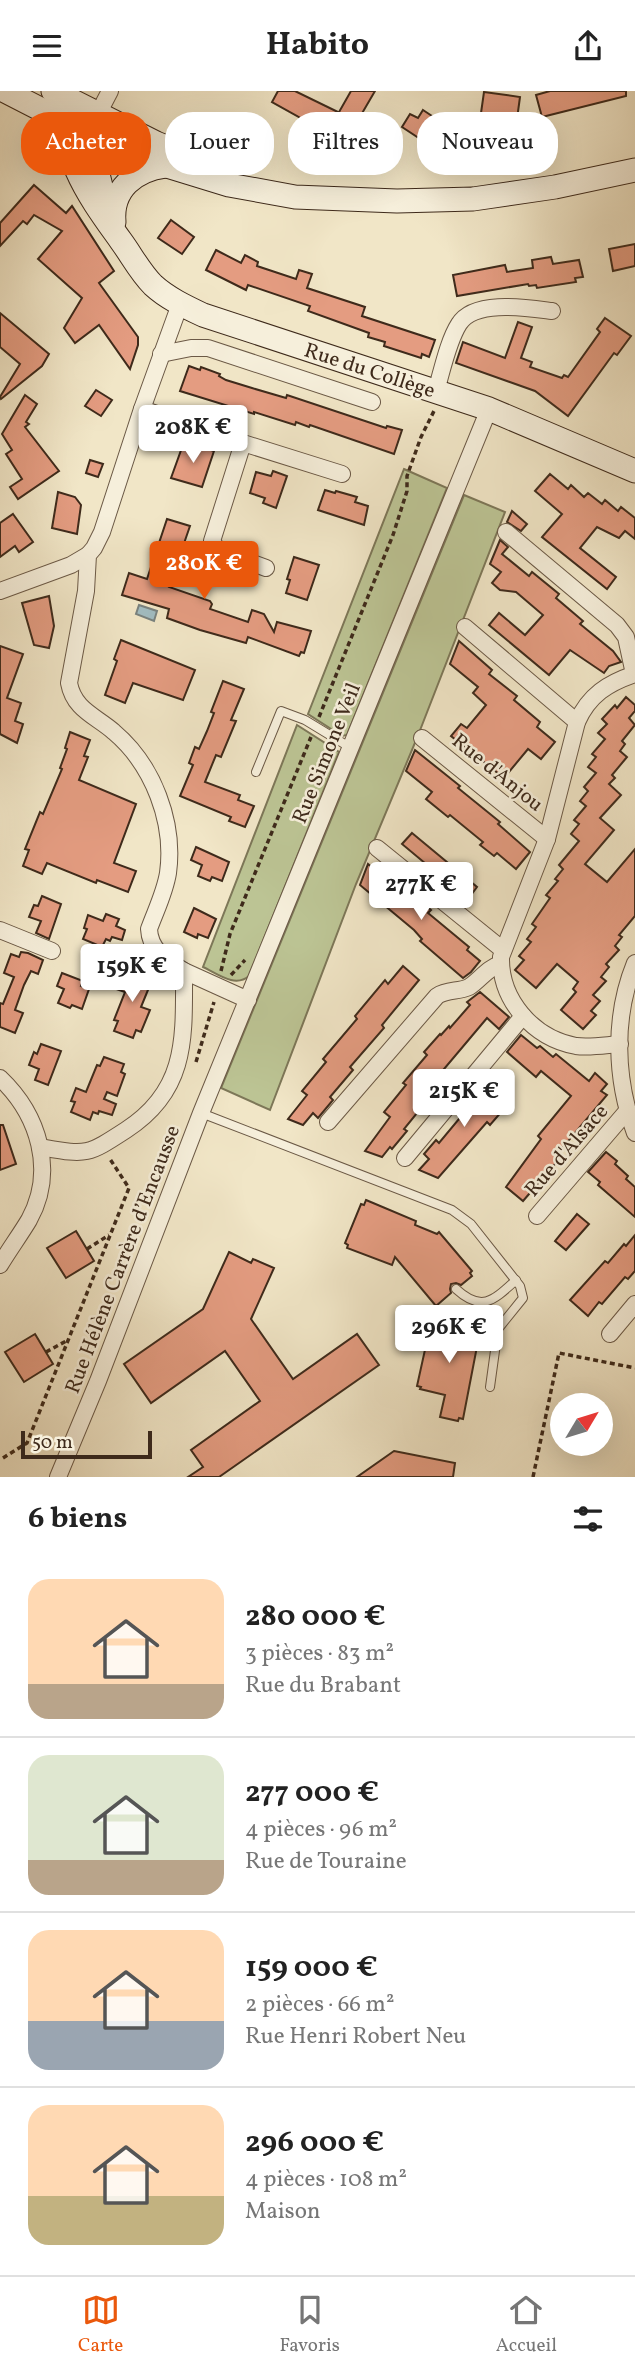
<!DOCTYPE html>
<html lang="fr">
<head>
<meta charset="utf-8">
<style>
	body { margin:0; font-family:Vollkorn,serif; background:#f2f2f2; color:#222; height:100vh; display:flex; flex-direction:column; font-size:26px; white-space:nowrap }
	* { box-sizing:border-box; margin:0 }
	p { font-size:23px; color:#767676 }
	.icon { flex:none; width:38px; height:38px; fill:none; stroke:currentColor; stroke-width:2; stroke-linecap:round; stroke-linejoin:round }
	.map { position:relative; height:1386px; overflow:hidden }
	.sheet { display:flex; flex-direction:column; background:#fff; flex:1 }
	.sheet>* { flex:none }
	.guide { position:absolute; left:21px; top:21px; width:593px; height:63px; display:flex; gap:14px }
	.needle { width:46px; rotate:52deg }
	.controls { position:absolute; left:550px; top:1302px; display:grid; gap:14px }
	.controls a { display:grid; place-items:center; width:63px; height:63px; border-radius:50%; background:#fff; box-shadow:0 7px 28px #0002; font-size:35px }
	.scale { position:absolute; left:21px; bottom:18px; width:131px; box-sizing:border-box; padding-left:7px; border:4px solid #3e2a1b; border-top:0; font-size:19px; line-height:24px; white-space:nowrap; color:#3e2a1b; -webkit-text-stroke:5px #f6efdb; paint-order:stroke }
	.price { position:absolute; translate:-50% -60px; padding:0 16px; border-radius:7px; background:#fff; color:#222; font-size:23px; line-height:46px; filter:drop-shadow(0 2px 4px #0008) }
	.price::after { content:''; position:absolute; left:50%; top:42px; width:21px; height:16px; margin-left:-10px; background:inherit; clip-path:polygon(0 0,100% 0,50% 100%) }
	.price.on { background:#ea580c; color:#fff }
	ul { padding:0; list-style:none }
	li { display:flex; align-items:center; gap:21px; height:175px; padding:0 28px }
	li+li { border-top:2px solid #e0e0e0 }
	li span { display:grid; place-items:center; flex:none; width:196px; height:140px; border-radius:21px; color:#555 }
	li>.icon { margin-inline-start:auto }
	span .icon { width:84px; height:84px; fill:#fffc; stroke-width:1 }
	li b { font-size:30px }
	h2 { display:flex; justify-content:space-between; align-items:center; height:84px; padding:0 28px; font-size:30px }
	.tag { padding:0 24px; border-radius:28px; background:#fff; box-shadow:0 7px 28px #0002; font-size:24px; line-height:63px }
	.tag.on { background:#ea580c; color:#fff }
	header { display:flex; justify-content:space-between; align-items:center; height:91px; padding:0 28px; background:#fff; font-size:32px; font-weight:700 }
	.tab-bar { display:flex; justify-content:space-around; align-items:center; height:98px; border-top:2px solid #e0e0e0; background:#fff; font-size:19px; color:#767676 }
	.tab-bar a { display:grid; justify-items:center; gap:4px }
	.tab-bar .on { color:#ea580c }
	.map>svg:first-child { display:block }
	.green { fill:#bcc494; stroke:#7d7758; stroke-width:2 }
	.water { fill:#a1bcc1; stroke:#79827f; stroke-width:2 }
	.building { fill:#e49c81; stroke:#3e2a1b; stroke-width:2 }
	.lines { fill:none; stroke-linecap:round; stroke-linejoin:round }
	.lane-casing { stroke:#6b5946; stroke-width:10 }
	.street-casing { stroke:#6b5946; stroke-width:18 }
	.secondary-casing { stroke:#3e2a1b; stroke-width:25 }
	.path { stroke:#3e2a1b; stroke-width:3.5; stroke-dasharray:5 3.5; stroke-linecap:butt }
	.lane { stroke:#f6efdb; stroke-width:8 }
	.street { stroke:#f6efdb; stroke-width:16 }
	.secondary { stroke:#f6efdb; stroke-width:23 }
	.labels { text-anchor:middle; stroke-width:5; stroke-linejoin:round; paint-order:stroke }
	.street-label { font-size:21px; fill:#3e2a1b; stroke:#f6efdb }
</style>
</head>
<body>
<header><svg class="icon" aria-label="menu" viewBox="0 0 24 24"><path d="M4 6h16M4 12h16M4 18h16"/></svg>Habito<svg class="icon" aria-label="share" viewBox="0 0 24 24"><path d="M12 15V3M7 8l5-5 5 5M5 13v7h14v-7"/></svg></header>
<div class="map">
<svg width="635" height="1386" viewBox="0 0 635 1386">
	<rect width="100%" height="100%" fill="#f1e6c7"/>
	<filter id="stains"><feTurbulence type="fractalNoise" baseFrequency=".00286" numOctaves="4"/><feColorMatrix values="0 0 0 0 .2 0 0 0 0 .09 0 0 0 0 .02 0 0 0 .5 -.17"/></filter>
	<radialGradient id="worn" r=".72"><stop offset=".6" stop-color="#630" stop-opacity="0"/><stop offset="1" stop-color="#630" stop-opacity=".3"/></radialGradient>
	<g class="green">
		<polygon points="404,378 447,397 347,644 342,645 308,623"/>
		<polygon points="464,404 505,421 417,647 356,793 270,1019 221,997"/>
		<path d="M297 634 339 661 249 885C235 897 218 883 203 876Z"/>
	</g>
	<polygon class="water" points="139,514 157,520 154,530 136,523"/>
	<g class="building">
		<polygon points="278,0 295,0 340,22 330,40 324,40 272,11"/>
		<polygon points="351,0 375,0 357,31 339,21"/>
		<polygon points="550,0 626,0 626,5 542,26 536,4"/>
		<polygon points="484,1 520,6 517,28 481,22"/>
		<polygon points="423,19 447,35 434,57 402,36 410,23 418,27"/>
		<polygon points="34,94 66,122 72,115 114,180 99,192 138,246 138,254 130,278 99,234 75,252 64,237 82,207 38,168 62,140 34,124 27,133 23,130 0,155 0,132"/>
		<polygon points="171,129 194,146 182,163 158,147"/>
		<polygon points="635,153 635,175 613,180 609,158"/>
		<polygon points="216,159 241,172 245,164 258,171 257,175 296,188 299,179 312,183 307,197 365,216 362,225 435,249 429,266 422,263 421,267 384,255 385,251 368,246 369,242 308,220 310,215 248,194 246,199 206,179"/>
		<polygon points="551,166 553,173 579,169 583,186 575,187 576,191 537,197 536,194 529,195 528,193 457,205 453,184 505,174 507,181 533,177 532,169"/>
		<polygon points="0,222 49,263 42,275 1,308 0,306 20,273 0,256"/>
		<polygon points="605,227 631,245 617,264 614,262 568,325 535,300 456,272 463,251 505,267 518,231 532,236 521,267 532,271 530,276 562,287 564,284 568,286 600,241 597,238"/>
		<polygon points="189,275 200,279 201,276 220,283 219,285 226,289 252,297 286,307 287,304 386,337 387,335 402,339 394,363 310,334 309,336 296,331 295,334 254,321 254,323 180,300"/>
		<polygon points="96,299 112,309 101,325 85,315"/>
		<polygon points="25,304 37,313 26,331 29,333 25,336 59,380 18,408 10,396 22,388 6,363 12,359 2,343"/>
		<polygon points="184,351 214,360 202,396 171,387"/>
		<polygon points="90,369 103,373 98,386 86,382"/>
		<polygon points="273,380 287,385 276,417 263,412 265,407 250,402 256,381 271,385"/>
		<polygon points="550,383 568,398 571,394 584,406 588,402 602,413 605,409 618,420 621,416 635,427 635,448 625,440 619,447 597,436 580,457 616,486 607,498 542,446 562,423 535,400"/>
		<polygon points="325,399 335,402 336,400 357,406 355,411 368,415 364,434 318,419"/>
		<polygon points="58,401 75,406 81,414 77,443 52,437"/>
		<polygon points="512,420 527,433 521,440 507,431"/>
		<polygon points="13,423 33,451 19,461 15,455 0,466 0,432"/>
		<polygon points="167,428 190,435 169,496 210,510 212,513 210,518 248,531 252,519 264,523 274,541 277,531 311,540 304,562 301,561 299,565 248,546 246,552 200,539 167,527 169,518 122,504 129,482 147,488"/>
		<polygon points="500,449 508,456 502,463 529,485 532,481 559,503 556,507 583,530 580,533 613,560 621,571 609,575 604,582 570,559 549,584 489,534 499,522 525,544 543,524 516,501 500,499 492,492 501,481 490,473"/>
		<polygon points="294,466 319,474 307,509 286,502 290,489 287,488"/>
		<polygon points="49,505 54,535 49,557 34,554 22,512"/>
		<polygon points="121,549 195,579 183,609 133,592 125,612 105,604 117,570 114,568"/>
		<polygon points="459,550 492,579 489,583 517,605 514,609 540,631 537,636 555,651 541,668 528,658 504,687 451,645 461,633 467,637 486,614 473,602 478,596 450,573"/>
		<polygon points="0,555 23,563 7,607 21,612 15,630 23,633 17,652 0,643"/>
		<polygon points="223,590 244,598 231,629 236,630 221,666 216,664 205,691 240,704 238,709 254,715 245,736 229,730 231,726 180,705 193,674 189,672 195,656 199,658 207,640 214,622 211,621"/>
		<polygon points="626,606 635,614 635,620 629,627 635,634 622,650 625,653 620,660 627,666 612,684 615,687 609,693 621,704 600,727 614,739 585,773 607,791 635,758 635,825 619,844 622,846 615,855 619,859 606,873 609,876 601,886 606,890 593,904 600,910 591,920 596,924 583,938 561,919 576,901 573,898 578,891 557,873 536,897 515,879 524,869 519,865 531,851 527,848 536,836 532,833 550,807 546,804 558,790 555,788 563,778 559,774 579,750 571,743 579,733 574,729 586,715 580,710 588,700 584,696 596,682 588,676 596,666 592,663 605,648 598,642 607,633 602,628 615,614 617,617"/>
		<polygon points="70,641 90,649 84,665 88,666 79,689 136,713 114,772 136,780 128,801 97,789 96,792 47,772 42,783 23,775 29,759 25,758 40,721 43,723 62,678 60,677 67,658 65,657"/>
		<polygon points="415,659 460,695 458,697 500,731 498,733 530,761 516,778 497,762 494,765 480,754 483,751 450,724 448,726 426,708 432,701 406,680"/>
		<polygon points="412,742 477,796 468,808 402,753"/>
		<polygon points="196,756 229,771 222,790 212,786 210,790 198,785 202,774 191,769"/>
		<polygon points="368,773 400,800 404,796 431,819 428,822 469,856 467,859 480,870 471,881 463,887 420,850 422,848 414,839 360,794"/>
		<polygon points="42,805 61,813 49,848 36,842 41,830 29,826 34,814 38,815"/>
		<polygon points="194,817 216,828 208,847 198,843 197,847 184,841"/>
		<polygon points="106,823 119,828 116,835 125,839 122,849 112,846 110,850 106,848 102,856 83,848 87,838 84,837 88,824 103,830"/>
		<polygon points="21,861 28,862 43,869 38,883 31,880 24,894 15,919 23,922 15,942 0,936 0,912 3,913 14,886 4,882 11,863 19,866"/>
		<polygon points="403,875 419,889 382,934 384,937 350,976 353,979 330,1006 333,1009 318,1027 313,1022 303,1034 288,1028 307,1004 302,1000 326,971 323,968 357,928 355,925 385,889 388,893"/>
		<polygon points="129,877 148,884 145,892 150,894 141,916 150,919 141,941 136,939 133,947 114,940 118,930 114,929 125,901 116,898 122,885 125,887"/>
		<polygon points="62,882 83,890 81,895 89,898 82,918 72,914 70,917 58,912 64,898 57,895"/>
		<polygon points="480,901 509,926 499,938 487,927 444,978 447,981 423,1009 426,1011 404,1038 407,1040 392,1058 390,1056 382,1066 365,1060 390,1026 384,1021 406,994 403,992 427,964 424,961 440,943 441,944 449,935 450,937 470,914 467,911"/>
		<polygon points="521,944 537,957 540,955 553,966 556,963 589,990 595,982 607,993 601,1000 607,1004 558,1062 562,1065 523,1110 506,1096 541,1048 538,1045 571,1005 541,980 536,986 507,961"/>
		<polygon points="41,953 61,960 48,994 35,989 39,978 29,974 34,961 37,963"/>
		<polygon points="104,966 124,973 121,981 125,983 117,1005 107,1001 104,1008 116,1013 112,1024 99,1020 98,1023 93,1021 90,1029 71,1021 75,1011 71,1010 76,997 86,1001 97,974 100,975"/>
		<polygon points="491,987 503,997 495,1007 502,1012 503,1019 490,1034 487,1031 438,1087 419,1079 429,1068 424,1063 436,1049 439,1052 469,1016 466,1014"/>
		<polygon points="0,1034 3,1034 16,1073 0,1079"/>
		<polygon points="606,1061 617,1070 615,1073 628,1085 626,1088 635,1096 635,1126 598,1094 600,1091 588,1081"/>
		<polygon points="366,1109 416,1130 415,1134 437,1143 439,1141 472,1180 470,1182 472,1185 461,1194 456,1192 451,1193 450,1198 451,1202 436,1215 395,1166 392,1174 347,1157 348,1154 345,1152 361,1113 364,1114"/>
		<polygon points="577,1123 589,1133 566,1159 555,1150"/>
		<polygon points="76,1140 94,1170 66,1187 47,1157"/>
		<polygon points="635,1144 635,1180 628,1188 625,1186 602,1213 599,1211 588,1225 570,1209 605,1170 608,1172 624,1153 626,1155"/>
		<polygon points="229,1161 251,1172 253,1168 274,1177 251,1228 293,1288 357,1243 379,1274 219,1386 188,1386 203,1376 191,1359 260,1310 225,1260 151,1312 124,1273 203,1218"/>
		<polygon points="432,1227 478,1237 477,1240 480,1240 463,1328 459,1327 458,1330 440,1326 445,1304 420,1298 421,1296 417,1295"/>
		<polygon points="35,1243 53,1273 24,1291 5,1261"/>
		<polygon points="394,1360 455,1372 453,1386 357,1386"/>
	</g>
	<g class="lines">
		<g class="lane-casing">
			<g id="lane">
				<polyline points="256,681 281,620 305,629 351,657"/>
				<polyline points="201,1022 452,1119 471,1133 520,1195 523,1207 498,1238 490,1296"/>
				<path d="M456 1198C482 1222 494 1209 516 1189"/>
			</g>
		</g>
		<g class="street-casing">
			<g id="street">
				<polyline points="98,23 110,0"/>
				<polyline points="161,263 191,257 208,257 372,311"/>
				<path d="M436 300C442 280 448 250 459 233 474 208 528 217 552 220"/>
				<polyline points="142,318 243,352 212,450 217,458 223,461 266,477"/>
				<polyline points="243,352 342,383"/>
				<polyline points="506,441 617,534 626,546 634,583"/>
				<polyline points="0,500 71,474 88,464"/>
				<polyline points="465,536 577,631"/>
				<polyline points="422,647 547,748"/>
				<polyline points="377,757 503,859"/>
				<polyline points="0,839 52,860"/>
				<path d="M635 872C613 926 615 988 635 1042"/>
				<polyline points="184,880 248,909"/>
				<path d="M620 953C606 954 590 957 576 955 533 947 500 909 501 866L547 748 577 631C589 604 608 592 635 583"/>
				<path d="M0 987C39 1024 56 1080 29 1129 20 1144 9 1159 0 1174"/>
				<path d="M328 1031 437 905C447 898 459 901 469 896 481 888 487 877 501 873"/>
				<path d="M40 1056C87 1064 86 1065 126 1039 188 999 184 946 184 880 167 869 150 860 149 838 156 819 165 801 168 782 175 731 153 674 114 641 96 625 74 619 69 592L86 500 88 464 94 457 102 441 142 318 180 213"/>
				<polyline points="405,1067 523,925"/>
				<polyline points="537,1125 627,1020"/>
				<polyline points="610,1243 635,1213"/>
				<polyline points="58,1386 98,1290 201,1022 489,318"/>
			</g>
		</g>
		<g class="secondary-casing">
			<g id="secondary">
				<polyline points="5,0 128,63 229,94 295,106 397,110 473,108 555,96 635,79"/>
				<polyline points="53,0 156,52 211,74"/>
				<path d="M71 9C53 60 94 112 121 150 132 165 140 181 153 194 167 207 186 216 203 224L489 318 635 380"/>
				<polyline points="95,36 96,75 106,116"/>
				<path d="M114 131C111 98 135 79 165 75"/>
			</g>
		</g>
		<g class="path">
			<polyline points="319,626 393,444 407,400 407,385 421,346 434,320"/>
			<polyline points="326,672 328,656"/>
			<polyline points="221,880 230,843 311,646"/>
			<polyline points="231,884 245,869"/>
			<polyline points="196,971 214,911"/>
			<polyline points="87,1158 109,1144"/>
			<polyline points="46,1261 68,1249"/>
			<polyline points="3,1367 27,1352 129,1097 110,1068"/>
			<polyline points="533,1386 559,1262 635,1277"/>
		</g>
		<use href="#lane" class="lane"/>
		<use href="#street" class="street"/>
		<use href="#secondary" class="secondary"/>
	</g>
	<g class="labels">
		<g class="street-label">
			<text transform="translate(370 279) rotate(18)" y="7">Rue du Collège</text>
			<text transform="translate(326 662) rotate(-68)" y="7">Rue Simone Veil</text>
			<text transform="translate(498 681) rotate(39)" y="7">Rue d'Anjou</text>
			<text transform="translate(566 1059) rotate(-49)" y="7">Rue d'Alsace</text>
			<text transform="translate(122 1168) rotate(-69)" y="7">Rue Hélène Carrère d’Encausse</text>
		</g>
	</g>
	<rect width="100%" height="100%" filter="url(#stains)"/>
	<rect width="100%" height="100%" fill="url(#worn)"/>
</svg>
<div class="controls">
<a><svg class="needle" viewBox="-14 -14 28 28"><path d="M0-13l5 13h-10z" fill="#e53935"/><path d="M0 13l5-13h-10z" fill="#767676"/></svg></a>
</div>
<div class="scale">50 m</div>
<b class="price" style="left:193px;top:374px">208K €</b>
<b class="price on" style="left:204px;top:510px">280K €</b>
<b class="price" style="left:421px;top:831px">277K €</b>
<b class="price" style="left:132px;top:913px">159K €</b>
<b class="price" style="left:464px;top:1038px">215K €</b>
<b class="price" style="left:449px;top:1274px">296K €</b>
<div class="guide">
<a class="tag on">Acheter</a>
<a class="tag">Louer</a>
<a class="tag">Filtres</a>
<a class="tag">Nouveau</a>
</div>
</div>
<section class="sheet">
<h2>6 biens<svg class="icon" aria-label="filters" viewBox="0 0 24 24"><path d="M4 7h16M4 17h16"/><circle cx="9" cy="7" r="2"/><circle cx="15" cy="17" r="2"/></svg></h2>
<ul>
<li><span style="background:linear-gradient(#ffd9b3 75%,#b9a48a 0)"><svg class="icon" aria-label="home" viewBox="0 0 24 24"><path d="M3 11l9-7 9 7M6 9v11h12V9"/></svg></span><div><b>280 000 €</b><p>3 pièces · 83 m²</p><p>Rue du Brabant</p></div></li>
<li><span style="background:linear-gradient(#dfe7d0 75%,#b9a48a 0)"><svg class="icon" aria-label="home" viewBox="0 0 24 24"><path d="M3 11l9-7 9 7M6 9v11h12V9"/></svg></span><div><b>277 000 €</b><p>4 pièces · 96 m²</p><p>Rue de Touraine</p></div></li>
<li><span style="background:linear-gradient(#ffd9b3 65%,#9aa5b1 0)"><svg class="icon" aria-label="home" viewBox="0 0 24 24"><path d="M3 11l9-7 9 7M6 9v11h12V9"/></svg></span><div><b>159 000 €</b><p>2 pièces · 66 m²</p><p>Rue Henri Robert Neu</p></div></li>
<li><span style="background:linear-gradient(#ffd9b3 65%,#c2b280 0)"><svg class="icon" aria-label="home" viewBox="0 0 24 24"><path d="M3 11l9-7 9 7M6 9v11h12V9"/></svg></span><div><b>296 000 €</b><p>4 pièces · 108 m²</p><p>Maison</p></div></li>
</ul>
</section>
<nav class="tab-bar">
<a class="on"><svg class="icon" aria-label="map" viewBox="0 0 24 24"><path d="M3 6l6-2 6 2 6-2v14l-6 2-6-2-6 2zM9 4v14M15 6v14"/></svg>Carte</a>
<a><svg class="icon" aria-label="saved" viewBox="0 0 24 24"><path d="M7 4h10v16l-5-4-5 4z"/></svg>Favoris</a>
<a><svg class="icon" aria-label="home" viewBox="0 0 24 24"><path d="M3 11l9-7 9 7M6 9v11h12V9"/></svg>Accueil</a>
</nav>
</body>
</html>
